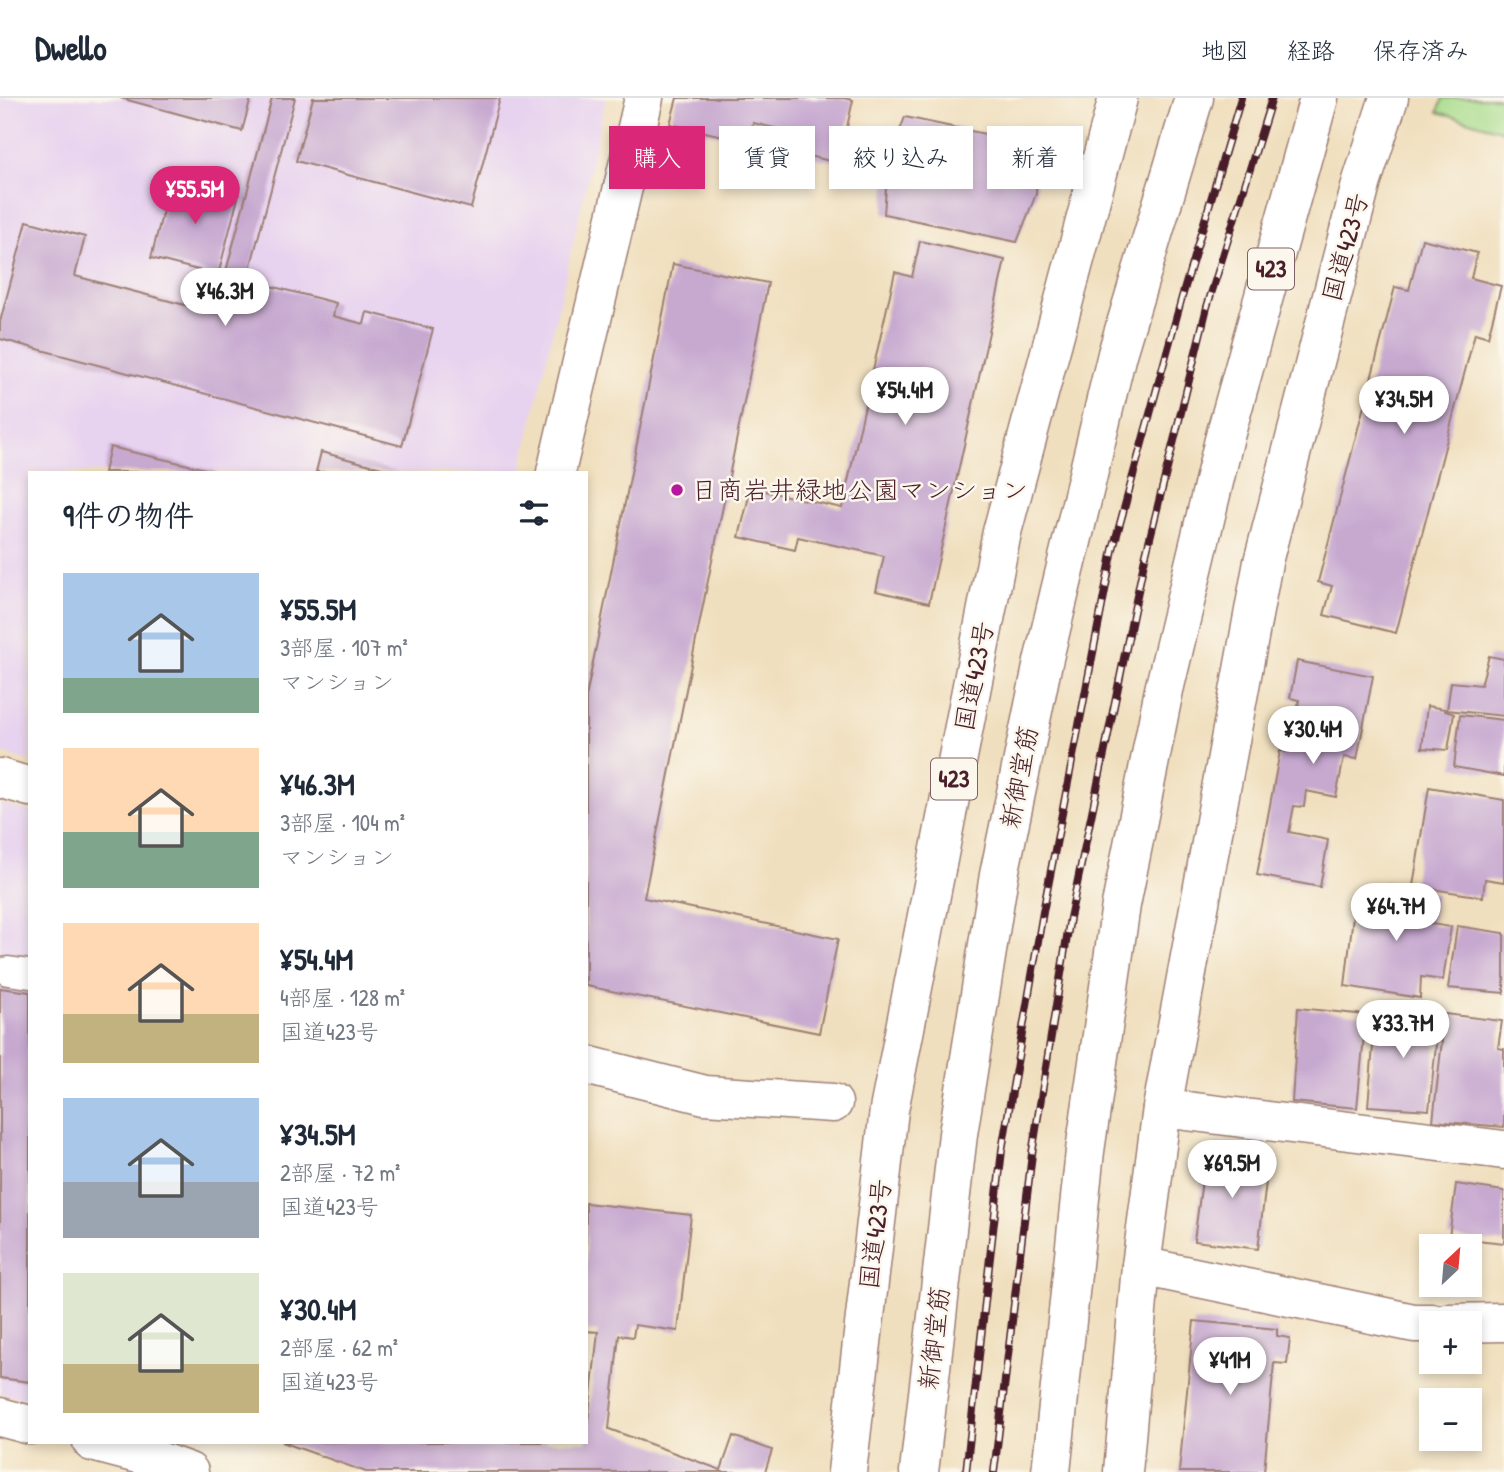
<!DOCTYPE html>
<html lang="ja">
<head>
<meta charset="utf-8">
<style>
	body { margin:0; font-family:"Patrick Hand","Klee One",sans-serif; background:#f2f2f3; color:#1f2937; height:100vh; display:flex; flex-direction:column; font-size:26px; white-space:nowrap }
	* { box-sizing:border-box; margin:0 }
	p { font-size:23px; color:#747a83 }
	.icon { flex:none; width:38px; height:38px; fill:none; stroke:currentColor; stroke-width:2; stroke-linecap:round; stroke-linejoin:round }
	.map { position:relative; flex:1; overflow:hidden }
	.panel { position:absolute; left:28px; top:373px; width:560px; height:973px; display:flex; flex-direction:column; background:#fff; border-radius:0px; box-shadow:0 4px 10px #0003 }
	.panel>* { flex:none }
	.hud { position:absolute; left:609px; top:28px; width:665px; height:63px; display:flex; gap:14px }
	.needle { width:46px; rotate:26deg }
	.tools { position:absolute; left:1419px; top:1136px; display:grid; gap:14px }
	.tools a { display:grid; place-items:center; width:63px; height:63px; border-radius:0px; background:#fff; box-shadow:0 4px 10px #0003; font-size:35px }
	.price { position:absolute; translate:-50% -60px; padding:0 16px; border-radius:24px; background:#fff; color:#222; font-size:23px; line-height:46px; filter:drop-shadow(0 2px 4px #0008) }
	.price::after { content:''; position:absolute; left:50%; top:42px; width:21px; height:16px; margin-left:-10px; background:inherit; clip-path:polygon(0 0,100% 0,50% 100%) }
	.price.active { background:#db2777; color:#fff }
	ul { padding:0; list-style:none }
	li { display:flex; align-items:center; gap:21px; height:175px; padding:0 35px }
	li span { display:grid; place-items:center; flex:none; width:196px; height:140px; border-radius:0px; color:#555 }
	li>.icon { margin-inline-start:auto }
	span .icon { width:84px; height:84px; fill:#fffc; stroke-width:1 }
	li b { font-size:30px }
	h2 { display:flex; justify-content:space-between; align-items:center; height:84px; padding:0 35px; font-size:30px }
	.pill { padding:0 24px; border-radius:0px; background:#fff; box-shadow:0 4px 10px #0003; font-size:24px; line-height:63px }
	.pill.active { background:#db2777; color:#fff }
	header { display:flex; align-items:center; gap:42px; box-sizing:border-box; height:98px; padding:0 35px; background:#fff; border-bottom:2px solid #e0e1e3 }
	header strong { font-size:33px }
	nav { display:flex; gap:38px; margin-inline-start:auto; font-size:24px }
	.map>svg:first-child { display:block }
	.built { fill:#e7d2ef }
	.green { fill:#a9dc8c; stroke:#7a7e5c; stroke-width:2 }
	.building { fill:#c7a9d0 }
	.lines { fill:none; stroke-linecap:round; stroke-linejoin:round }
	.service-casing { stroke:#9d7f74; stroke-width:31 }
	.minor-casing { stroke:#9d7f74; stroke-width:41 }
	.trunk-casing { stroke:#9d7f74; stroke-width:41 }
	.service { stroke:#fff; stroke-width:28 }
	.minor { stroke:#fff; stroke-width:38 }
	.trunk { stroke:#fff; stroke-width:38 }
	.rail-casing { stroke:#4a1f2b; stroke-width:8 }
	.rail { stroke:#fbf7ec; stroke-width:5; stroke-dasharray:16; stroke-linecap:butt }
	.poi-dot { fill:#b5179e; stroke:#fbf7ec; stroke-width:2.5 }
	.labels { text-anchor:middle; stroke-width:5; stroke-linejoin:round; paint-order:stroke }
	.shield { fill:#fbf7ec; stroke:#7f6065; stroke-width:2 }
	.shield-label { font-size:24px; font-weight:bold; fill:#4a1f2b }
	.street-label { font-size:26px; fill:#4a1f2b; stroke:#fbf7ec }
	.poi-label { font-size:26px; fill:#4a1f2b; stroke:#fbf7ec; text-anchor:start }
</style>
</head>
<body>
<header>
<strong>Dwello</strong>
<nav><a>地図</a><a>経路</a><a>保存済み</a></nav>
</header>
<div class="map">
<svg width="1504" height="1374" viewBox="0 0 1504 1374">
	<rect width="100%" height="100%" fill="#fbf7ec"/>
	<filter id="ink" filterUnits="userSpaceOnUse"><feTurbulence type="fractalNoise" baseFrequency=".0143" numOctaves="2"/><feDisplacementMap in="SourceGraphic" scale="14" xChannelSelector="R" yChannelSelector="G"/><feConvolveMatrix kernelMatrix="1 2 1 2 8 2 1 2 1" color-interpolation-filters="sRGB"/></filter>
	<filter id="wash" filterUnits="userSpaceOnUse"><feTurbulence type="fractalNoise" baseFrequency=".00686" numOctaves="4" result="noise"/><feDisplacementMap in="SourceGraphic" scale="28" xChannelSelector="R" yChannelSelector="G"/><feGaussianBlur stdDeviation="1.57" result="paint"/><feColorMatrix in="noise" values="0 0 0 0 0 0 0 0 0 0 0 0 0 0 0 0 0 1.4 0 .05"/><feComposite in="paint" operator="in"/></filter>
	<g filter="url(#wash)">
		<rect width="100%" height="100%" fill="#f0dfbe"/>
		<g class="built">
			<polygon points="0,0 606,0 521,374 30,374 30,664 0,654"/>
			<polygon points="0,705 30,714 30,1302 0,1295"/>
		</g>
		<polygon class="green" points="1443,0 1504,0 1504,33 1438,14"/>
		<g id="blocks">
			<g class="building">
				<polygon points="120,0 251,0 242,33"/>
				<polygon points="272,0 295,0 247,182 336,205 333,218 364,226 367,214 433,231 402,348 0,241 0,224 27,123 85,139 75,178 215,215"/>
				<polygon points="313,0 500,0 471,110 296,63"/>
				<polygon points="677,0 843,0 853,2 839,65 800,56 805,37 753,25 749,44 670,26"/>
				<polygon points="905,19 1037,47 1036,96 1017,144 884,116 888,64"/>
				<polygon points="172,78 239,96 218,177 151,160"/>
				<polygon points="1422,141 1477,155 1471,180 1501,188 1488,239 1475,235 1396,535 1324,517 1332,488 1318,484 1395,189 1409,192"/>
				<polygon points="920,143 1005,162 929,505 876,493 884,458 798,439 795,452 739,439 751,390 842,410 895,174 912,179"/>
				<polygon points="673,166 768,185 644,800 838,841 819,935 586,888 586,599"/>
				<polygon points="110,349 215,373 215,374 104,374"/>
				<polygon points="321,354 397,374 316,374"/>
				<polygon points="1489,558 1504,561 1504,618 1447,612 1451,584 1481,587"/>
				<polygon points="1297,563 1373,578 1357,661 1344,659 1336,699 1306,693 1304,709 1294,708 1289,734 1328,742 1320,789 1257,777 1280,653 1289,654 1299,602 1290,600"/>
				<polygon points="1427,608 1445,611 1445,613 1454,616 1448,652 1422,650"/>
				<polygon points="1460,617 1504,622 1504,678 1454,669"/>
				<polygon points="1429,689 1504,702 1504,784 1485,781 1483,799 1413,788"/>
				<polygon points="1389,787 1436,796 1431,826 1451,829 1443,882 1421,879 1420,900 1345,888 1355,800 1383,806"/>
				<polygon points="1457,828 1504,835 1504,895 1448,890"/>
				<polygon points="0,890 30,894 30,1284 0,1280"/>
				<polygon points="1298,910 1366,917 1357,1010 1292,1004"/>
				<polygon points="1376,912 1439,919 1429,1012 1368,1008"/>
				<polygon points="1445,916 1502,923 1498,950 1504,951 1504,1029 1433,1023"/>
				<polygon points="1228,1045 1252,1048 1249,1064 1268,1067 1258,1151 1194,1143 1205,1059 1225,1061"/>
				<polygon points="1456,1086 1504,1093 1504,1145 1449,1139"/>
				<polygon points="586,1105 691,1117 678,1233 635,1227 633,1239 619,1237 609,1331 721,1372 733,1338 772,1352 765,1374 366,1374 282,1344 586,1344 586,1323 588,1324 598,1234 586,1233"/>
				<polygon points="1194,1223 1277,1231 1277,1238 1290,1240 1287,1266 1274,1265 1264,1374 1179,1374"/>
			</g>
		</g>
	</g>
	<g filter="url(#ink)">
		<use href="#blocks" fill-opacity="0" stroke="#9d7f74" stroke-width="2"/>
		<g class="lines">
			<g class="service-casing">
				<polyline id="service" points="8,873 30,876"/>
			</g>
			<g class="minor-casing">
				<g id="minor">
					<polyline points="556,374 644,0"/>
					<polyline points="0,680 30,689"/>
					<polyline points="586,967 705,997 833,1005"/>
					<polyline points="1162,1010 1504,1052"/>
					<polyline points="1141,1168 1414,1225 1432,1225"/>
					<polyline points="1446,1225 1504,1224"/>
					<polyline points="0,1319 30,1327"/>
					<polyline points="92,1344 145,1358 189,1374"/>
				</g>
			</g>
			<g class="trunk-casing">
				<g id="trunk">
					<polyline points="847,1374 889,1012 1002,434 1118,0"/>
					<polyline points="919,1374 958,1036 999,777 1043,564 1117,256 1194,0"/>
					<polyline points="1051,1374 1085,1053 1121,807 1164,592 1224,342 1319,0"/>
					<polyline points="1123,1374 1141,1168 1162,1010 1263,464 1362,83 1389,0"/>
				</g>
			</g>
			<use href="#service" class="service"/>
			<use href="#minor" class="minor"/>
			<use href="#trunk" class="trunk"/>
			<g class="rail-casing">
				<g id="rail">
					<polyline points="966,1374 1002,1052 1043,814 1113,451 1182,199 1241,0"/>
					<polyline points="994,1374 1032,1056 1070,820 1144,464 1207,209 1272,0"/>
				</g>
			</g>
			<use href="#rail" class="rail"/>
		</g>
	</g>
	<circle class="poi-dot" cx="677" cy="392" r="7"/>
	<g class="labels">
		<g class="shield">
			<rect x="1248" y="150.5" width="46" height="41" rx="5"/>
			<rect x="931" y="660.5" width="46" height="41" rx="5"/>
		</g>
		<g class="shield-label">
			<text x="1271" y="179">423</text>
			<text x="954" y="689">423</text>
		</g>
		<g class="street-label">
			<text transform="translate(1345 149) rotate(-75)" y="9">国道423号</text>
			<text transform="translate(974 578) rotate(-79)" y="9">国道423号</text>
			<text transform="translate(1019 679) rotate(-79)" y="9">新御堂筋</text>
			<text transform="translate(875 1136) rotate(-83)" y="9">国道423号</text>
			<text transform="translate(934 1240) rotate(-83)" y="9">新御堂筋</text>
		</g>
		<g class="poi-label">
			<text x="691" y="401">日商岩井緑地公園マンション</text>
		</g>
	</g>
</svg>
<div class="tools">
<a><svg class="needle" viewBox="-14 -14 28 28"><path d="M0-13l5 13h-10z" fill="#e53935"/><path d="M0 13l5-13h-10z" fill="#747a83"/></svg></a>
<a>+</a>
<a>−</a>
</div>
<b class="price active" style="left:195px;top:128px">¥55.5M</b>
<b class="price" style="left:225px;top:230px">¥46.3M</b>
<b class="price" style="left:905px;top:329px">¥54.4M</b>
<b class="price" style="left:1404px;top:338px">¥34.5M</b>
<b class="price" style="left:1313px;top:668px">¥30.4M</b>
<b class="price" style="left:1396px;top:845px">¥64.7M</b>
<b class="price" style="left:1403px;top:962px">¥33.7M</b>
<b class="price" style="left:1232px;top:1102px">¥69.5M</b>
<b class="price" style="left:1230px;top:1299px">¥41M</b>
<div class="hud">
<a class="pill active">購入</a>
<a class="pill">賃貸</a>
<a class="pill">絞り込み</a>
<a class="pill">新着</a>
</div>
<section class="panel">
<h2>9件の物件<svg class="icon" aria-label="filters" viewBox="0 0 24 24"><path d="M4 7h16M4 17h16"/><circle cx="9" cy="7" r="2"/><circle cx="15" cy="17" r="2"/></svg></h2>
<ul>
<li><span style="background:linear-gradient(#a9c7e8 75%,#7fa58c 0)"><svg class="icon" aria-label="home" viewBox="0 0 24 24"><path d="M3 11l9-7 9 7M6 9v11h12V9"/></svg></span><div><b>¥55.5M</b><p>3部屋 · 107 m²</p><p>マンション</p></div></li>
<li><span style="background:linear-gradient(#ffd9b3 60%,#7fa58c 0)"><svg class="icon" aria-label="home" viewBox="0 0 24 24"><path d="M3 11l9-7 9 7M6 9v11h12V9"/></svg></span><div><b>¥46.3M</b><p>3部屋 · 104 m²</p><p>マンション</p></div></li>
<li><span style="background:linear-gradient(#ffd9b3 65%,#c2b280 0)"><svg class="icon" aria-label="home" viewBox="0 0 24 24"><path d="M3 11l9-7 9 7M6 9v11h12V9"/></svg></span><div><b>¥54.4M</b><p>4部屋 · 128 m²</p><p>国道423号</p></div></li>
<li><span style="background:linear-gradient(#a9c7e8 60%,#9aa5b1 0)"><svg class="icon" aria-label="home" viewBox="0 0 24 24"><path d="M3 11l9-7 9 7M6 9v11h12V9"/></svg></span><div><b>¥34.5M</b><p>2部屋 · 72 m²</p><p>国道423号</p></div></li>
<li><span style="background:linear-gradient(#dfe7d0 65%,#c2b280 0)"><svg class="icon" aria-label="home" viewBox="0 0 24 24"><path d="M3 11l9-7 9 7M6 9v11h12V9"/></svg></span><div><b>¥30.4M</b><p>2部屋 · 62 m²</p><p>国道423号</p></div></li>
</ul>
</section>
</div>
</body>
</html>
